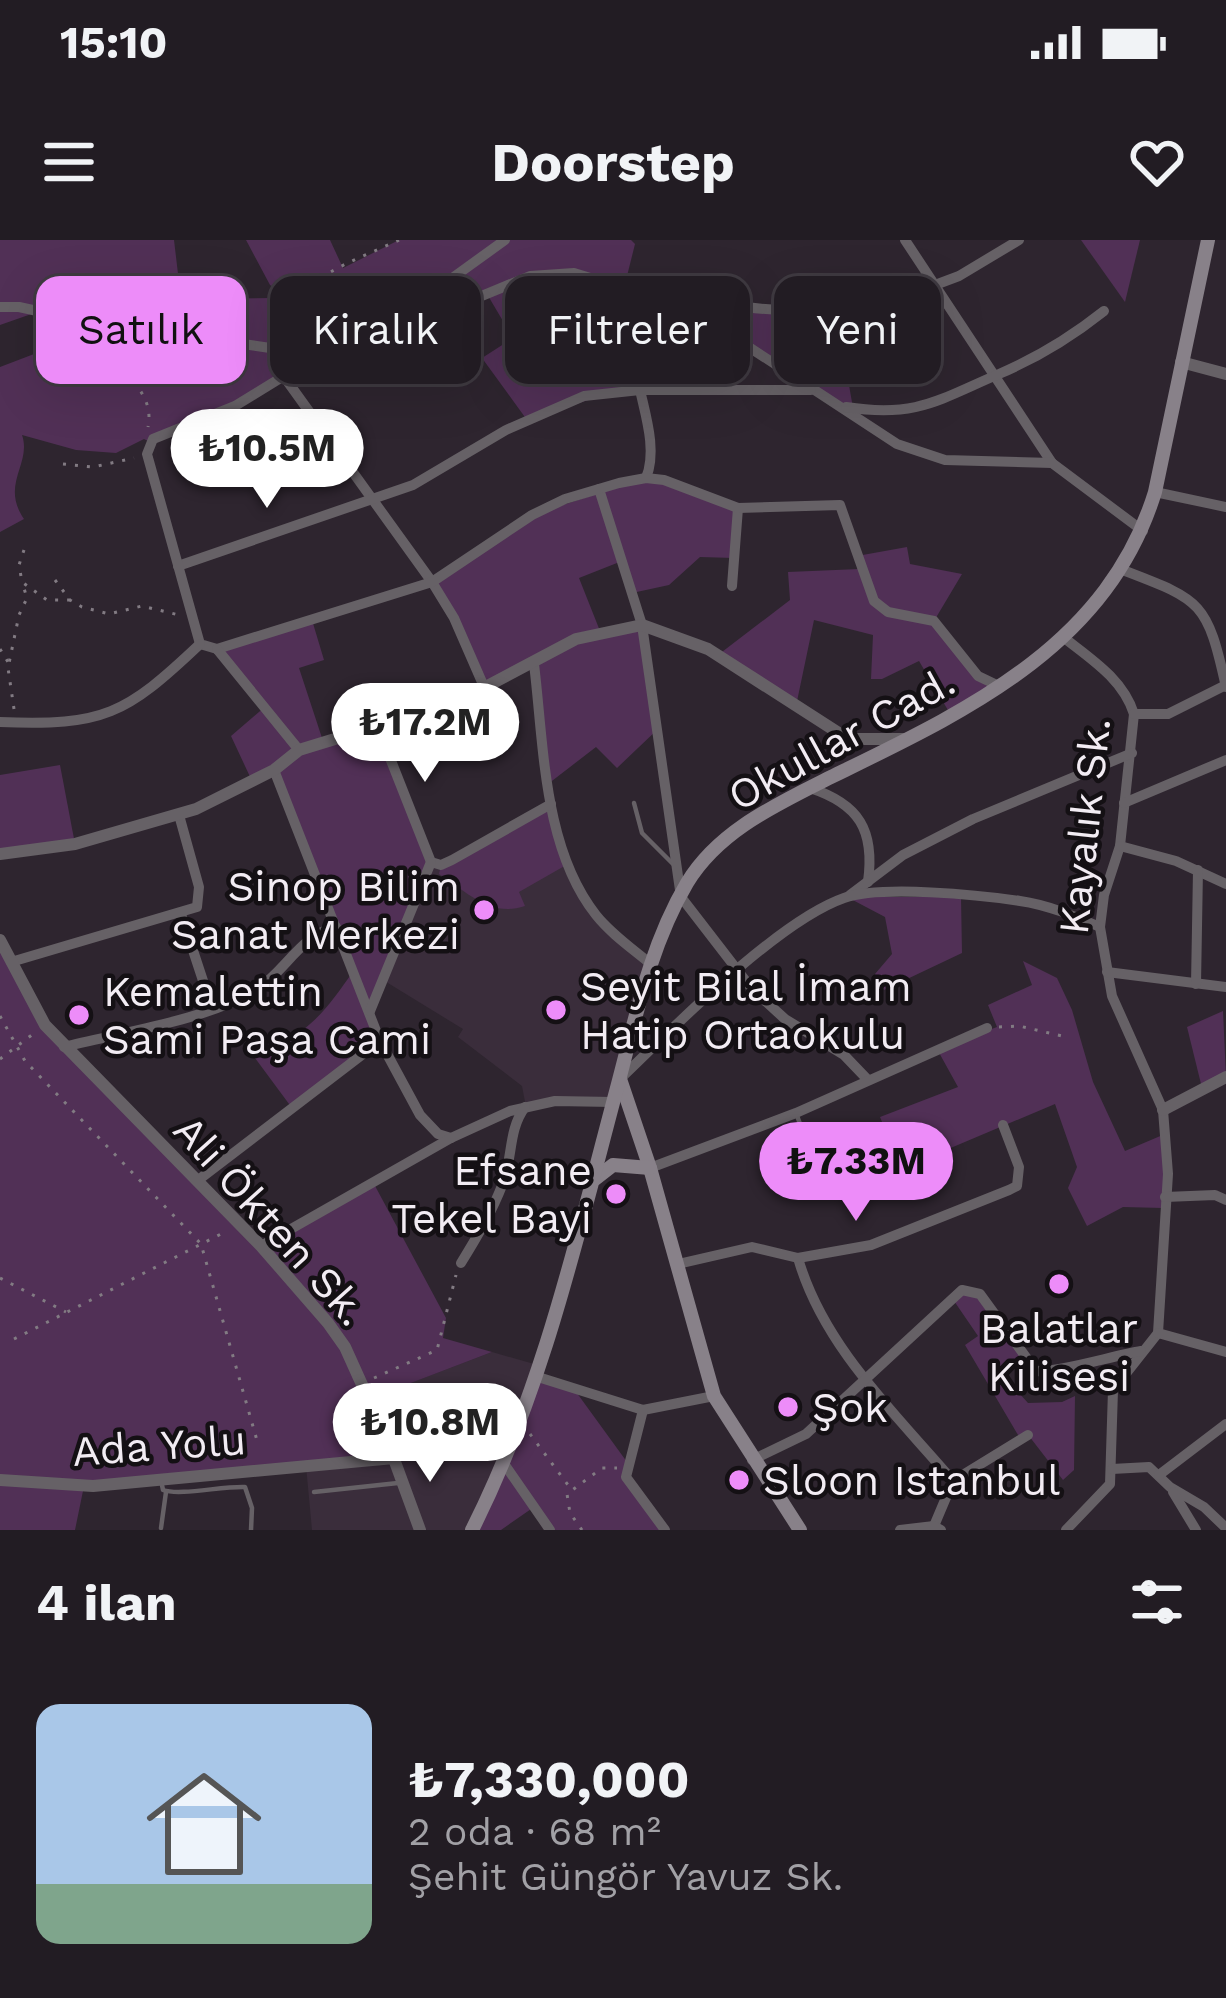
<!DOCTYPE html>
<html lang="tr">
<head>
<meta charset="utf-8">
<style>
	body { margin:0; font-family:"Work Sans",sans-serif; background:#2e2930; color:#f1f3f6; height:100vh; display:flex; flex-direction:column; font-size:45px; white-space:nowrap }
	* { box-sizing:border-box; margin:0 }
	p { font-size:39px; color:#a2a1a6 }
	.icon { flex:none; width:66px; height:66px; fill:none; stroke:currentColor; stroke-width:2; stroke-linecap:round; stroke-linejoin:round }
	.map { position:relative; height:1290px; overflow:hidden }
	.sheet { display:flex; flex-direction:column; background:#221c23; flex:1 }
	.sheet>* { flex:none }
	.top-card { position:absolute; left:36px; top:36px; width:1155px; height:108px; display:flex; gap:24px }
	.price { position:absolute; translate:-50% -102px; padding:0 27px; border-radius:42px; background:#fff; color:#222; font-size:39px; line-height:78px; filter:drop-shadow(0 3px 6px #0008) }
	.price::after { content:''; position:absolute; left:50%; top:72px; width:36px; height:27px; margin-left:-18px; background:inherit; clip-path:polygon(0 0,100% 0,50% 100%) }
	.price.on { background:#ed8cf9; color:#111 }
	ul { padding:0; list-style:none }
	li { display:flex; align-items:center; gap:36px; height:300px; padding:0 36px }
	li+li { border-top:3px solid #3f3a41 }
	li span { display:grid; place-items:center; flex:none; width:336px; height:240px; border-radius:24px; color:#555 }
	li>.icon { margin-inline-start:auto }
	span .icon { width:144px; height:144px; fill:#fffc; stroke-width:1 }
	li b { font-size:51px }
	h2 { display:flex; justify-content:space-between; align-items:center; height:144px; padding:0 36px; font-size:51px }
	.pill { padding:0 42px; border-radius:24px; background:#221c23; box-shadow:0 12px 48px #0002,0 0 0 3px #3f3a41; font-size:42px; line-height:108px }
	.pill.on { background:#ed8cf9; color:#111 }
	.status { display:flex; justify-content:space-between; align-items:center; height:84px; padding:0 60px; background:#221c23; direction:ltr }
	.status svg { height:33px; fill:currentColor }
	header { display:flex; justify-content:space-between; align-items:center; height:156px; padding:0 36px; background:#221c23; font-size:54px; font-weight:700 }
	.map>svg:first-child { display:block }
	.built { fill:#3a2d3b }
	.green { fill:#513056 }
	.lines { fill:none; stroke-linecap:round; stroke-linejoin:round }
	.path { stroke:#827b83; stroke-width:3; stroke-dasharray:3 9; stroke-linecap:butt }
	.service { stroke:#666166; stroke-width:4.5 }
	.minor { stroke:#666166; stroke-width:10 }
	.tertiary { stroke:#666166; stroke-width:12 }
	.secondary { stroke:#888189; stroke-width:14 }
	.poi-dot { fill:#ed8cf9; stroke:#141014; stroke-width:4.5 }
	.labels { text-anchor:middle; stroke-width:9; stroke-linejoin:round; paint-order:stroke }
	.street-label { font-size:42px; fill:#f2ecf3; stroke:#141014 }
	.poi-label { font-size:42px; fill:#f2ecf3; stroke:#141014; text-anchor:start }
</style>
</head>
<body>
<div class="status"><b>15:10</b><svg viewBox="0 0 49 12"><path d="M0 12V9h3v3zM5 12V6h3v6zM10 12V3h3v9zM15 12V0h3v12zM26 1h20v11H26zM47 4h2v5h-2z"/></svg></div>
<header><svg class="icon" aria-label="menu" viewBox="0 0 24 24"><path d="M4 6h16M4 12h16M4 18h16"/></svg>Doorstep<svg class="icon" aria-label="heart" viewBox="0 0 24 24"><path d="M12 20l-8-8c-3-5 5-10 8-4 3-6 11-1 8 4z"/></svg></header>
<div class="map">
<svg width="1226" height="1290" viewBox="0 0 1226 1290">
	<rect width="100%" height="100%" fill="#2e252f"/>
	<g class="built">
		<polygon points="551,564 583,657 652,725 613,862 526,867 522,846 458,797 463,789 383,740 431,622 441,625"/>
		<polygon points="492,1112 541,1126 472,1290 312,1290 306,1226 368,1159"/>
	</g>
	<g class="green">
		<path d="M0 0H174L181 59 272 58 289 67 293 60 270 45 246 0H330L343 28 399 0H631L635 4 624 48 640 150 613 152 527 180 482 118 513 98 487 54 318 115 285 138 152 203 144 199 116 213 76 210 22 195C32 224 0 244 24 279L0 292V127L110 85 40 71 0 85Z"/>
		<polygon points="1081,0 1140,0 1125,62"/>
		<polygon points="661,50 751,68 835,65 853,168 839,166"/>
		<polygon points="646,238 738,268 734,318 700,317 669,345 632,353 622,321 579,338 600,391 642,385 659,488 617,528 596,507 548,544 534,425 485,449 432,342 532,275"/>
		<polygon points="907,307 910,324 962,334 934,381 978,436 1001,447 952,477 919,421 882,439 871,439 873,395 814,380 796,466 718,415 790,360 788,332 859,329 857,316"/>
		<path d="M312 380 324 420 299 428 323 501 377 485 431 622 370 771 380 801 292 868 255 818C308 792 321 778 354 730L274 531 252 541 231 496 266 466 217 409Z"/>
		<polygon points="60,525 75,604 0,614 0,535"/>
		<path d="M551 564 568 624 519 652 525 666C491 678 467 652 439 634L441 625Z"/>
		<polygon points="847,657 961,657 962,713 884,750 875,734 892,714 885,677"/>
		<polygon points="0,700 43,782 260,1005 374,944 446,1078 443,1098 492,1112 369,1159 394,1218 84,1246 75,1290 0,1290"/>
		<polygon points="1023,721 1057,738 1072,770 1093,842 1125,911 1165,894 1163,968 1123,967 1087,986 1068,948 1077,927 1055,864 901,929 880,877 958,847 937,809 997,787 988,765 1032,745"/>
		<polygon points="1223,771 1226,837 1203,852 1187,787"/>
		<polygon points="973,1050 1025,1118 1001,1133 1028,1163 1062,1162 1075,1156 1074,1230 1063,1240 1029,1196 1021,1200 965,1105 978,1096 952,1058"/>
		<polygon points="538,1137 574,1149 627,1222 625,1230 665,1290 550,1290 534,1267 501,1290 472,1290"/>
	</g>
	<g class="lines">
		<g class="path">
			<path d="M81 93C103 120 157 144 148 187"/>
			<path d="M282 96C289 39 353 22 399 0"/>
			<polyline points="63,224 93,227 134,218"/>
			<polyline points="24,310 19,325 22,342 47,360 70,360"/>
			<polyline points="55,340 70,360 82,367 109,374 142,366 179,375"/>
			<polyline points="0,409 8,422"/>
			<polyline points="14,469 8,428 19,375 27,358 22,342"/>
			<polyline points="0,776 25,821 201,1004 258,1204"/>
			<polyline points="999,787 1019,786 1062,796"/>
			<polyline points="0,819 37,791"/>
			<polyline points="0,1038 66,1072"/>
			<polyline points="14,1099 227,991"/>
			<polyline points="374,1138 437,1110 456,1035"/>
			<polyline points="530,1194 571,1249"/>
			<polyline points="582,1290 570,1273 567,1254 602,1228 617,1228"/>
		</g>
		<g class="service">
			<polyline points="634,563 642,593 673,624"/>
			<polyline points="796,873 819,935"/>
			<path d="M161 1240 163 1250C180 1256 222 1246 245 1247L252 1268 251 1290"/>
			<polyline points="314,1252 398,1243"/>
			<polyline points="161,1288 166,1252"/>
		</g>
		<g class="minor">
			<polyline points="905,0 1052,223"/>
			<polyline points="935,45 959,36 1019,0"/>
			<path d="M645 50C679 51 712 63 746 67 809 76 872 61 928 36"/>
			<polyline points="0,67 19,67 79,80 318,115 397,91 530,36 574,33 675,64 706,79 897,204 945,220 1052,223 1143,291"/>
			<polyline points="436,75 435,55 444,44 505,0"/>
			<polyline points="285,138 432,342 454,378 485,449"/>
			<path d="M640 150C646 177 657 211 646 238"/>
			<path d="M846 167C916 178 938 160 999 134 1039 117 1070 98 1104 71"/>
			<polyline points="599,249 642,385 681,657 752,749 785,779 844,815 867,839"/>
			<polyline points="1155,252 1226,267"/>
			<polyline points="178,326 413,245 506,190 584,156 640,150 811,150"/>
			<path d="M1120 329C1201 360 1207 360 1226 447"/>
			<polyline points="732,346 738,268"/>
			<path d="M1063 397C1091 419 1123 439 1134 474L1120 606 1104 655 1100 687 1112 756 1163 870 1168 934 1158 1093 1113 1150 1110 1244 1066 1290"/>
			<polyline points="217,409 432,342 532,275 565,259 619,243 646,238 664,240 738,268 840,265 874,361 888,372 934,381 978,436 1001,447"/>
			<polyline points="217,409 200,404 147,214 153,199 235,166 318,115"/>
			<polyline points="217,409 299,510"/>
			<path d="M534 424C544 505 543 608 596 675 611 694 633 709 652 725"/>
			<polyline points="1134,474 1168,474 1226,445"/>
			<path d="M0 482C104 486 125 475 200 404"/>
			<polyline points="377,485 431,622"/>
			<polyline points="274,530 380,801 420,875 438,894 451,898"/>
			<path d="M810 548C859 564 875 590 868 642"/>
			<polyline points="1124,563 1226,520"/>
			<polyline points="1120,606 1176,621 1226,644"/>
			<polyline points="431,622 441,625 452,620 551,564"/>
			<polyline points="850,655 903,615 973,579 1132,513"/>
			<polyline points="181,674 212,768"/>
			<polyline points="11,722 197,667 199,647 179,575"/>
			<polyline points="1107,732 1226,747"/>
			<polyline points="1196,744 1198,630"/>
			<polyline points="370,771 431,622"/>
			<path d="M64 807C119 793 210 779 256 750 286 731 300 695 336 687"/>
			<path d="M621 838C674 787 778 681 844 658 881 645 980 655 1020 661 1048 665 1074 676 1100 687"/>
			<polyline points="650,928 796,873 987,788"/>
			<polyline points="197,941 380,801"/>
			<polyline points="1165,957 1215,955 1226,960"/>
			<polyline points="261,1006 451,898 510,871 555,861 613,862"/>
			<path d="M798 1018C823 1106 895 1173 953 1241"/>
			<path d="M461 1023C477 997 492 972 503 943 513 917 508 890 525 867"/>
			<polyline points="678,1024 752,1007 798,1018 871,1005 1009,950 1017,946 1019,927 1003,885"/>
			<polyline points="1158,1093 1226,1112"/>
			<polyline points="538,1137 643,1170 714,1156"/>
			<polyline points="643,1170 626,1237 665,1290"/>
			<path d="M752 1220 806 1194 962 1050 980 1054 1036 1131C1053 1134 1116 1115 1141 1111"/>
			<polyline points="505,1225 550,1290"/>
			<polyline points="1112,1229 1149,1227 1170,1247 1204,1267 1226,1288"/>
			<polyline points="1159,1235 1226,1184"/>
			<polyline points="1173,1252 1196,1290"/>
			<polyline points="934,1286 953,1241 1028,1195"/>
			<polyline points="900,1290 934,1286 941,1290"/>
		</g>
		<g class="tertiary">
			<polyline points="1181,122 1226,134"/>
			<polyline points="0,614 75,604 196,569 274,530 299,510 459,461 576,399 642,385 708,409 848,499 905,499"/>
			<polyline points="0,700 45,785 261,1006 328,1083 345,1107 387,1200 420,1290"/>
			<polyline points="1163,870 1226,837"/>
			<polyline points="0,1240 93,1246 394,1218"/>
		</g>
		<g class="secondary">
			<polyline points="620,839 650,928 714,1156 800,1290"/>
			<polyline points="595,939 613,925 650,928"/>
			<path d="M472 1290C541 1153 575 1006 614 859 634 786 648 709 687 643 719 590 778 564 831 537 966 471 1107 407 1155 252L1208 0"/>
		</g>
	</g>
	<g class="poi-dot">
		<circle cx="484" cy="670" r="12"/>
		<circle cx="556" cy="770" r="12"/>
		<circle cx="79" cy="775" r="12"/>
		<circle cx="616" cy="954" r="12"/>
		<circle cx="1059" cy="1044" r="12"/>
		<circle cx="788" cy="1167" r="12"/>
		<circle cx="739" cy="1240" r="12"/>
	</g>
	<g class="labels">
		<g class="street-label">
			<text transform="translate(841 498) rotate(-29)" y="15">Okullar Cad.</text>
			<text transform="translate(1084 586) rotate(-84)" y="15">Kayalık Sk.</text>
			<text transform="translate(271 980) rotate(48)" y="15">Ali Ökten Sk.</text>
			<text transform="translate(159 1205) rotate(-4)" y="15">Ada Yolu</text>
		</g>
		<g class="poi-label">
			<text x="460" y="661" text-anchor="end">Sinop Bilim<tspan x="460" dy="48">Sanat Merkezi</tspan></text>
			<text x="580" y="761">Seyit Bilal İmam<tspan x="580" dy="48">Hatip Ortaokulu</tspan></text>
			<text x="103" y="766">Kemalettin<tspan x="103" dy="48">Sami Paşa Cami</tspan></text>
			<text x="592" y="945" text-anchor="end">Efsane<tspan x="592" dy="48">Tekel Bayi</tspan></text>
			<text x="1059" y="1103" text-anchor="middle">Balatlar<tspan x="1059" dy="48">Kilisesi</tspan></text>
			<text x="812" y="1182">Şok</text>
			<text x="763" y="1255">Sloon Istanbul</text>
		</g>
	</g>
</svg>
<b class="price" style="left:267px;top:271px">₺10.5M</b>
<b class="price" style="left:425px;top:545px">₺17.2M</b>
<b class="price on" style="left:856px;top:984px">₺7.33M</b>
<b class="price" style="left:430px;top:1245px">₺10.8M</b>
<div class="top-card">
<a class="pill on">Satılık</a>
<a class="pill">Kiralık</a>
<a class="pill">Filtreler</a>
<a class="pill">Yeni</a>
</div>
</div>
<section class="sheet">
<h2>4 ilan<svg class="icon" aria-label="filters" viewBox="0 0 24 24"><path d="M4 7h16M4 17h16"/><circle cx="9" cy="7" r="2"/><circle cx="15" cy="17" r="2"/></svg></h2>
<ul>
<li><span style="background:linear-gradient(#a9c7e8 75%,#7fa58c 0)"><svg class="icon" aria-label="home" viewBox="0 0 24 24"><path d="M3 11l9-7 9 7M6 9v11h12V9"/></svg></span><div><b>₺7,330,000</b><p>2 oda · 68 m²</p><p>Şehit Güngör Yavuz Sk.</p></div></li>
</ul>
</section>
</body>
</html>
